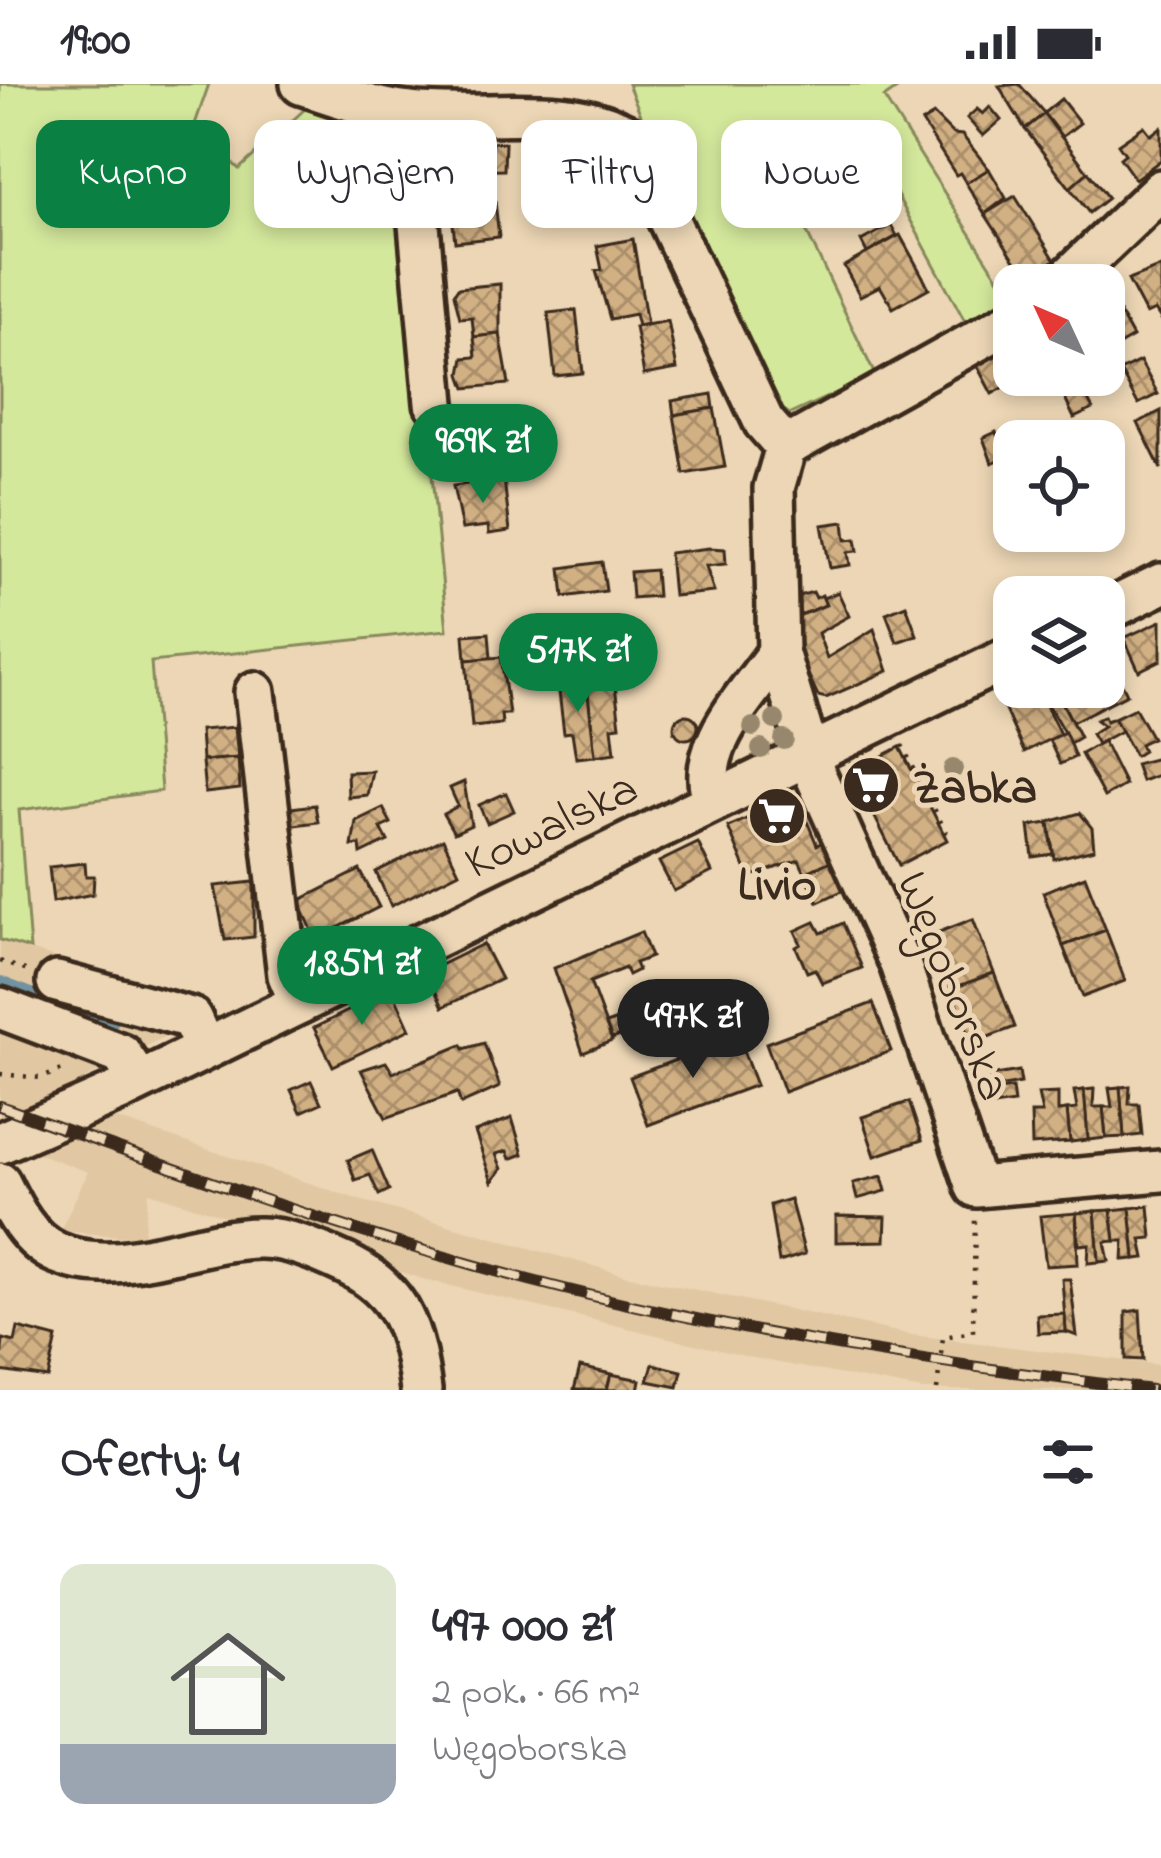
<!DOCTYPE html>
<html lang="pl">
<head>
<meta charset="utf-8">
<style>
	body { margin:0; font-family:"Indie Flower",sans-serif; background:#f7f7f7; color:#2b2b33; height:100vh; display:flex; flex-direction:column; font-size:45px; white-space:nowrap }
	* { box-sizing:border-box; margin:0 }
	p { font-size:39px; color:#7c7c81 }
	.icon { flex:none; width:66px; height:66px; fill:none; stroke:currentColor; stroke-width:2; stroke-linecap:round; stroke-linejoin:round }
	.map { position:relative; height:1306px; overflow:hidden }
	.sheet { display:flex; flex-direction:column; background:#fff; flex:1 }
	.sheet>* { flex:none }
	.top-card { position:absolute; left:36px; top:36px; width:1089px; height:108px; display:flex; gap:24px }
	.needle { width:78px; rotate:314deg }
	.fabs { position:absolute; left:993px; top:180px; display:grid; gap:24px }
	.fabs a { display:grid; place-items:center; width:132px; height:132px; border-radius:24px; background:#fff; box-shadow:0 6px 18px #0003; font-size:60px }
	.price { position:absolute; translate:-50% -102px; padding:0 27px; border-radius:42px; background:#0b8043; color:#fff; font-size:39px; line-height:78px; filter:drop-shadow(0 3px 6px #0008) }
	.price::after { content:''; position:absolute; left:50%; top:72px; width:36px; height:27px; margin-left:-18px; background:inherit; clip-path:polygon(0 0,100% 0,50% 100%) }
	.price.on { background:#222; color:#fff }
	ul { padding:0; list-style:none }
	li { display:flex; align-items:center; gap:36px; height:300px; padding:0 60px }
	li+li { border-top:3px solid #e1e1e2 }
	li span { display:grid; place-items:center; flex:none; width:336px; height:240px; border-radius:24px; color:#555 }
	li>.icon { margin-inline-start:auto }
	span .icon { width:144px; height:144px; fill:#fffc; stroke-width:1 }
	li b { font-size:51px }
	h2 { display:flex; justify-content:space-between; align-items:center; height:144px; padding:0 60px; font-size:51px }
	.chip { padding:0 42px; border-radius:24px; background:#fff; box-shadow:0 6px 18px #0003; font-size:42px; line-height:108px }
	.chip.on { background:#0b8043; color:#fff }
	.status { display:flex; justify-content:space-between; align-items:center; height:84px; padding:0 60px; background:#fff; direction:ltr }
	.status svg { height:33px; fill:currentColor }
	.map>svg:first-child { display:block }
	.built { fill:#e1c8a3 }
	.grass { fill:#d4e89c; stroke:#88895d; stroke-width:3 }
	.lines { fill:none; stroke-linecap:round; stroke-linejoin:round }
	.stream { stroke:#7192a0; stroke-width:8 }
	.building { fill:url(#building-cross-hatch); stroke:#3b2a1e; stroke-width:3 }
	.minor-casing { stroke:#3b2a1e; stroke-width:48 }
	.path { stroke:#3b2a1e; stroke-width:4.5; stroke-dasharray:3 9; stroke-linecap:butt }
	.minor { stroke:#ecd6b5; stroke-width:39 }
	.rail-casing { stroke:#3b2a1e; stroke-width:12 }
	.rail { stroke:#ecd6b5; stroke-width:8; stroke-dasharray:22; stroke-linecap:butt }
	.tree { fill:#97876c }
	.labels { text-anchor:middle; stroke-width:10; stroke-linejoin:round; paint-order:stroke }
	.poi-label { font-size:48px; font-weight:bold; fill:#3b2a1e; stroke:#ecd6b5; text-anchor:start }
	.street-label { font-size:48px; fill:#3b2a1e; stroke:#ecd6b5 }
</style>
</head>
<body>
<div class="status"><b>19:00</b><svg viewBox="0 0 49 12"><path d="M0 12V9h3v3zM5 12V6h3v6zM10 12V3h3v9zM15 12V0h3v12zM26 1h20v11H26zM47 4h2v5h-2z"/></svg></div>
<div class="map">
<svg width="1161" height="1306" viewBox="0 0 1161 1306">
	<defs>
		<pattern id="building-cross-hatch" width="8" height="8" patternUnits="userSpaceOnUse" patternTransform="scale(3)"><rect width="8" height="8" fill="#d1b084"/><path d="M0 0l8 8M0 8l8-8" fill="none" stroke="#ab8f6b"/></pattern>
	</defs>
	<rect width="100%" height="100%" fill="#ecd6b5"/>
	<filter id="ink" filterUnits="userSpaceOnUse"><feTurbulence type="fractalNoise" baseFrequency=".00833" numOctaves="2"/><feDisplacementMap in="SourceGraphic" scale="24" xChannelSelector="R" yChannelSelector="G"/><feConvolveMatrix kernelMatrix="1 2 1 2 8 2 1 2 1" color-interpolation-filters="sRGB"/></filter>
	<g filter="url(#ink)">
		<polygon class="built" points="0,856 113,893 173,948 51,1013 360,1116 625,1191 912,1251 1161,1281 1161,1306 922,1306 753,1274 426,1196 149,1108 143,1154 60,1147 88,1088 0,1055"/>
		<g class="grass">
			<polygon points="0,0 209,0 194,43 239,85 316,15 387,45 400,63 447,546 151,578 161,707 19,726 30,865 0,856"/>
			<polygon points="628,0 904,0 884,14 1014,218 967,241 871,63 791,115 875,291 790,330 778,322 663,84"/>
		</g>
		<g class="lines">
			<polyline class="stream" points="0,896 114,939"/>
		</g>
		<g class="building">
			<polygon points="1019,0 1044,29 1061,15 1080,39 1062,53 1044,30 1025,45 999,2"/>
			<polygon points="990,23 1001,36 983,52 967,34 977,25 983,30"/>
			<polygon points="1044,30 1088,88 1070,104 1025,45"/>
			<polygon points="934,31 953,50 962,51 989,85 966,99 960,89 956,91 922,38"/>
			<polygon points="1144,42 1151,51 1161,43 1161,76 1135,95 1120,74 1125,70 1118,60"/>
			<polygon points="449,54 505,59 504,86 448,87"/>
			<polygon points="989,85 1006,114 985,130 966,99"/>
			<polygon points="1088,88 1108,114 1089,129 1070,104"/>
			<polygon points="1015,112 1055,176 1026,193 985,130"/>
			<polygon points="495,117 499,153 455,158 451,122"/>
			<polygon points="891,141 897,152 867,169 861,157"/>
			<polygon points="900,151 929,204 893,224 880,202 860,212 844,182"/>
			<polygon points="633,155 647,240 638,242 635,230 610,235 596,187 602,186 597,162"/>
			<polygon points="1161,183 1161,235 1155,226 1146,230 1128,196"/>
			<polygon points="500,200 500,250 474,253 472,233 460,234 454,210 458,204"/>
			<polygon points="576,226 583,289 555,292 548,229"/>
			<polygon points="1119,228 1133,253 1104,270 1104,236"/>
			<polygon points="668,237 677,285 644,291 635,243"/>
			<polygon points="500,250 509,300 466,304 461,290 464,274 476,273 474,253"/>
			<polygon points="1014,260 1014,291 1027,291 992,310 976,280"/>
			<polygon points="1140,277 1158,310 1138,320 1120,287"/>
			<polygon points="1083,306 1093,325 1074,334 1065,315"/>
			<polygon points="712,310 714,324 674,331 672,317"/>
			<polygon points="714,324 725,383 684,390 674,331"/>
			<polygon points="1161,327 1161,385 1138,339"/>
			<polygon points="996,348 1005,373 992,379 983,354"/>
			<polygon points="504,395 510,447 489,450 488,442 462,445 453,402"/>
			<polygon points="844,438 846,456 856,455 858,467 848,468 850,481 830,484 822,441"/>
			<polygon points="709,464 725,465 726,480 706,482 714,508 673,512 669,469"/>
			<polygon points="602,478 606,507 564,513 561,484"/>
			<polygon points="655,486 657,512 632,514 630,488"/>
			<polygon points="813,508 816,514 822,511 826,521 796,533 794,513"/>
			<polygon points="838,508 849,532 818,549 827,574 874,545 888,587 826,614 818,612 804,582 793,534 826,521 823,514"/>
			<polygon points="906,521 917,551 897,558 886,529"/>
			<polygon points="1161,537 1161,576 1139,587 1124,554"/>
			<polygon points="489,549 491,574 466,576 464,551"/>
			<polygon points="501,573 509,630 501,630 502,640 472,643 466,576"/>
			<polygon points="1110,575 1127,610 1072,638 1055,603 1104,603 1104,578"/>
			<polygon points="594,583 595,595 614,593 620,642 612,643 615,669 595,672 585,585"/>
			<polygon points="585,585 595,672 576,674 572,648 564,649 558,600 577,598 576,586"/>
			<polygon points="1015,603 1037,603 1060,650 1024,668 998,611"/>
			<polygon points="1057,609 1080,653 1070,659 1045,615"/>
			<polygon points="1135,624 1152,654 1140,660 1143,667 1135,672 1114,634"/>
			<circle cx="686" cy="643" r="12"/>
			<polygon points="1104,632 1106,637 1114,634 1121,647 1097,660 1091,650 1104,642 1096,636"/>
			<polygon points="235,643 238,674 202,677 200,646"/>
			<polygon points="1065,648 1075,673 1060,680 1049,656"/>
			<polygon points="1103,657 1125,701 1104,713 1081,670"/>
			<polygon points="900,663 947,756 899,781 852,688"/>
			<polygon points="238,674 240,705 205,709 202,677"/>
			<polygon points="1158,674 1161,690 1141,697 1135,680"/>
			<polygon points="372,687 367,711 348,713 347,688"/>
			<polygon points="464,698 471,741 454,749 443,730 458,722 450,704"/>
			<polygon points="506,709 514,727 487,739 479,721"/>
			<polygon points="797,713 817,761 823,758 831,777 805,789 799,776 749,793 728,743"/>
			<polygon points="315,721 318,738 286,742 283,725"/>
			<polygon points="383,724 391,739 381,744 388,757 361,770 360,761 352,762 356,737"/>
			<polygon points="1080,729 1092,744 1094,765 1054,775 1049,738"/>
			<polygon points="1049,739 1053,770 1033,773 1029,742"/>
			<polygon points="443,755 459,788 391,822 376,788"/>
			<polygon points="698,759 712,788 674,807 659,778"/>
			<polygon points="831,777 844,806 818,818 805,789"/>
			<polygon points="85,779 86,792 94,792 93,810 53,818 49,783"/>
			<polygon points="360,786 379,823 316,855 299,817"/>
			<polygon points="1085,792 1106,846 1063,862 1043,808"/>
			<polygon points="254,798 254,853 225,856 215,802"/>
			<polygon points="973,835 994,889 951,905 931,851"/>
			<polygon points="815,838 821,849 843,839 862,884 822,899 815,885 807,888 796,863 801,860 795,847"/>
			<polygon points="1106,846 1125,897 1083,913 1063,862"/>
			<polygon points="641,848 651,873 635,879 638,886 628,891 625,884 590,898 612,957 583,969 554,884"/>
			<polygon points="483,860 501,895 443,923 426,888"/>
			<polygon points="994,889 1015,943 972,959 951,905"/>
			<polygon points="392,905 410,945 333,982 314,944"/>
			<polygon points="692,909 697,923 612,955 606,940"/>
			<polygon points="873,919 891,967 784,1008 766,959"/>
			<polygon points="738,953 756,1001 648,1041 630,993"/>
			<polygon points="484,959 500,1003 461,1020 457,1009 386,1034 361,986 386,978 393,989 462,961 464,965"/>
			<polygon points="1019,987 1021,999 992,1004 990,992"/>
			<polygon points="311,997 321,1019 301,1028 291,1006"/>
			<polygon points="1130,1002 1129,1020 1139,1020 1142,1051 1124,1053 1120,1003"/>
			<polygon points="1120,1003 1124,1053 1106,1054 1103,1023 1112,1023 1109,1004"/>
			<polygon points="1012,1004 1014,1019 986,1023 984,1008"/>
			<polygon points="1094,1005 1093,1023 1103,1023 1106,1054 1088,1056 1084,1006"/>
			<polygon points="1084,1006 1088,1056 1070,1058 1067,1026 1077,1025 1074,1007"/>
			<polygon points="1058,1009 1058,1027 1067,1026 1070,1058 1032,1061 1031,1029 1042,1029 1038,1010"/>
			<polygon points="909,1018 922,1056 875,1072 862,1033"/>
			<polygon points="512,1034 523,1070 510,1075 507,1067 496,1070 502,1085 492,1098 475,1048"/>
			<polygon points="372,1066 389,1106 379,1111 370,1091 355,1096 348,1076"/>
			<polygon points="882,1092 886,1107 857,1115 853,1099"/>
			<polygon points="790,1115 805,1170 779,1178 770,1121"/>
			<polygon points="1149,1122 1152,1154 1141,1155 1145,1174 1135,1175 1130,1124"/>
			<polygon points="1130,1124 1135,1175 1123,1176 1124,1157 1115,1157 1111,1126"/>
			<polygon points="1111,1126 1115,1157 1105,1158 1109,1177 1099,1178 1095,1127"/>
			<polygon points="1095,1127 1099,1178 1088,1179 1089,1160 1079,1161 1076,1129"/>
			<polygon points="1076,1129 1078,1180 1046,1182 1040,1132"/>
			<polygon points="836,1132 886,1133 885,1157 836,1158"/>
			<polygon points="1062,1195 1070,1195 1077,1252 1066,1248"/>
			<polygon points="1140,1226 1143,1276 1126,1275 1126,1228"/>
			<polygon points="1065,1230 1066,1248 1038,1249 1037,1231"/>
			<polygon points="18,1244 57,1254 48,1294 0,1287 3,1255 15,1258"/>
			<polygon points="653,1280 682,1287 678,1303 648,1297"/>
			<polygon points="580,1283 611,1290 607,1306 574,1306"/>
			<polygon points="611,1290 640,1296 638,1306 607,1306"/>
		</g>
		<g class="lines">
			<g class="minor-casing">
				<g id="minor">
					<path d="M301 0C336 12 372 25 409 29 481 38 563 16 629 52L764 338 786 363"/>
					<polyline points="409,29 435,319"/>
					<polyline points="1061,201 1161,106"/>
					<polyline points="1014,236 786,363 774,404 778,568 815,690 900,880 976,1103 1161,1087"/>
					<polyline points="1104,528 1161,500"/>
					<polyline points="255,608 288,891 300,919"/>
					<path d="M714 716C691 666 751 608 778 568"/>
					<polyline points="57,898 191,934 205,965"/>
					<polyline points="0,924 121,970 139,996"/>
					<polyline points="0,1059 124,1005 1014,571"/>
					<path d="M0 1099C13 1126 29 1157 57 1169 120 1196 194 1155 258 1154 287 1153 320 1168 346 1180 403 1208 413 1247 421 1306"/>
				</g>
			</g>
			<g class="path">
				<polyline points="902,661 949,754"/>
				<polyline points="0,877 28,887"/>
				<polyline points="0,990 41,994 68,984"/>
				<polyline points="937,1306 943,1253 973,1248 975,1134"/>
			</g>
			<use href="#minor" class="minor"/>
			<g class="rail-casing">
				<path id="rail" d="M0 1022C156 1079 313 1136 474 1181 696 1244 924 1278 1152 1306"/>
			</g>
			<use href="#rail" class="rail"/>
		</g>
		<g class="tree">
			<circle cx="775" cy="636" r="10"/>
			<circle cx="753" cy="643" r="10"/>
			<circle cx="784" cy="656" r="10"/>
			<circle cx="761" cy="665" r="10"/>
			<circle cx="953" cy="685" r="10"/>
		</g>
	</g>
	<defs>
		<g id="supermarket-disc" transform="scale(3)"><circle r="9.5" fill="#3b2a1e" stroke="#ecd6b5"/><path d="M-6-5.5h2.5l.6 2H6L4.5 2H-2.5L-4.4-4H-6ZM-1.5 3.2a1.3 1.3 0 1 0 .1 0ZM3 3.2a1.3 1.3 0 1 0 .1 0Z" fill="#fff"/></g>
	</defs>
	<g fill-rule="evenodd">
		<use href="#supermarket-disc" x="871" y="701"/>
		<use href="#supermarket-disc" x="777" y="732"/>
	</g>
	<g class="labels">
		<g class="poi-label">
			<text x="913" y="718">Żabka</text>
			<text x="777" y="815" text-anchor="middle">Livio</text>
		</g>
		<g class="street-label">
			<text transform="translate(550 739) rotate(-26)" y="17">Kowalska</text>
			<text transform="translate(956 901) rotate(69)" y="17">Węgoborska</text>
		</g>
	</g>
</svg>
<div class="fabs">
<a><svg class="needle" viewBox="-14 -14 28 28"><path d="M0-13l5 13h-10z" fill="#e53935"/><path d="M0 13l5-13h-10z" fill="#7c7c81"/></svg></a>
<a><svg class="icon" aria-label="locate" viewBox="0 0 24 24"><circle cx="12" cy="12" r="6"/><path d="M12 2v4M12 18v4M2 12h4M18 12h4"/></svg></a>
<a><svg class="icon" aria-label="layers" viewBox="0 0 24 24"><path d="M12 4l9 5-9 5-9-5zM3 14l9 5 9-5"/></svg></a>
</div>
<b class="price" style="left:483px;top:422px">969K zł</b>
<b class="price" style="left:578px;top:631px">517K zł</b>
<b class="price" style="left:362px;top:944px">1.85M zł</b>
<b class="price on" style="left:693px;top:997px">497K zł</b>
<div class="top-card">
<a class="chip on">Kupno</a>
<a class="chip">Wynajem</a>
<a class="chip">Filtry</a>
<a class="chip">Nowe</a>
</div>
</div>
<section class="sheet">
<h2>Oferty: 4<svg class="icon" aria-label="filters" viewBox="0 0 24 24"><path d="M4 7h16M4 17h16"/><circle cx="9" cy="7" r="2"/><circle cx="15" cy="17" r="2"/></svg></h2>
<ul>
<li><span style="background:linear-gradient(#dfe7d0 75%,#9aa5b1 0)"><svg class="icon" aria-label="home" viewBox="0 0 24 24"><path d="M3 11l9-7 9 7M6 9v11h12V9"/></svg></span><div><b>497 000 zł</b><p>2 pok. · 66 m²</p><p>Węgoborska</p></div></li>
</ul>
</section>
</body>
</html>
